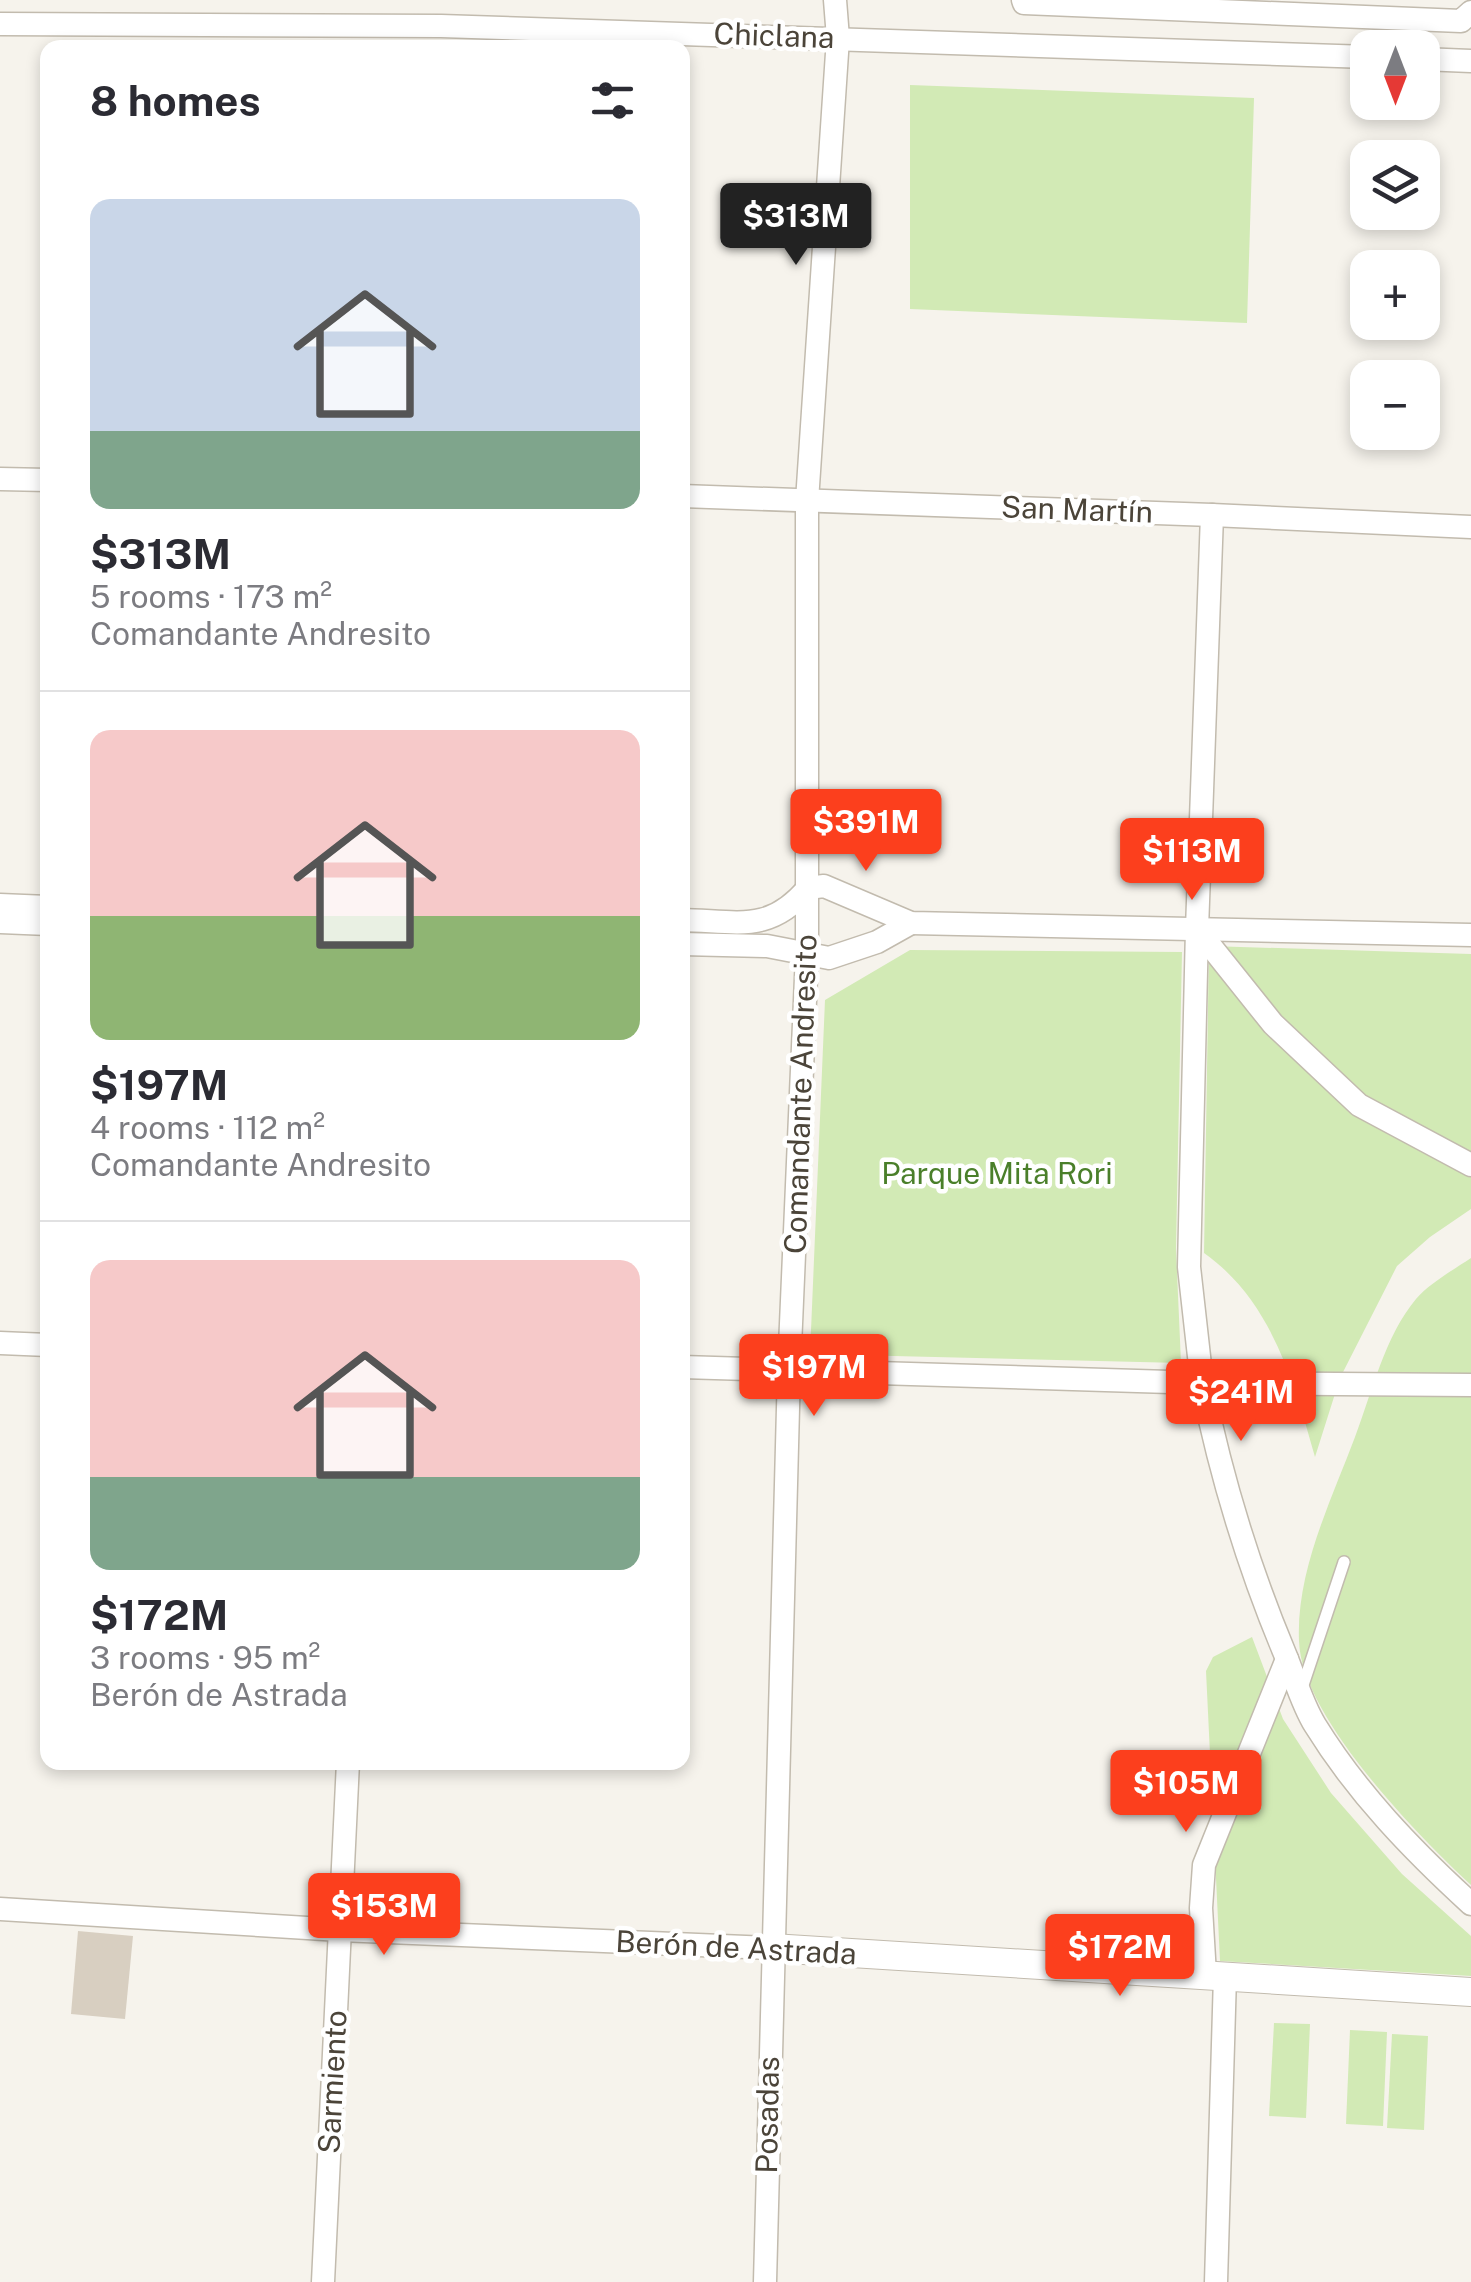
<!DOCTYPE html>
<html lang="en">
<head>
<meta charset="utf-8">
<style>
	body { margin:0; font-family:"Public Sans",sans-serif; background:#f2f2f3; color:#2b2b33; height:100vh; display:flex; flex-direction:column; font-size:38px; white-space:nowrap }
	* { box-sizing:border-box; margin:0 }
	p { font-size:32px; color:#7c7c81 }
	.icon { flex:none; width:55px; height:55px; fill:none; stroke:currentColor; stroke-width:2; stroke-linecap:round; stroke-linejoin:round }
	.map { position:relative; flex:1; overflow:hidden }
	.side { position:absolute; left:40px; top:40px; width:650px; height:1730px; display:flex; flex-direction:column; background:#fff; border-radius:20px; box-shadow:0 5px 15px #0003 }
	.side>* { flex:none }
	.needle { width:65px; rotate:180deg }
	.tools { position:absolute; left:1350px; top:30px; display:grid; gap:20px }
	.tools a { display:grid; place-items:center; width:90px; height:90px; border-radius:20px; background:#fff; box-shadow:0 5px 15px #0003; font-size:50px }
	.price { position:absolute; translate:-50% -85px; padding:0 22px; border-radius:10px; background:#fc3f1d; color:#fff; font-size:32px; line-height:65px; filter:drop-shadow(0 2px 5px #0008) }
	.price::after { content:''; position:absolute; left:50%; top:60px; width:30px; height:22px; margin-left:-15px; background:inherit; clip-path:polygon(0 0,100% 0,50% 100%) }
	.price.current { background:#222; color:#fff }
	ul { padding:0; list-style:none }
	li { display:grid; align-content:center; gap:20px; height:530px; padding:0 50px }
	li+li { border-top:2px solid #e1e1e2 }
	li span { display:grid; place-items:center; height:310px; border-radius:20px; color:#555 }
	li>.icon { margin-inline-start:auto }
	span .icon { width:180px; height:180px; fill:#fffc; stroke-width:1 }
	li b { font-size:42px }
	h2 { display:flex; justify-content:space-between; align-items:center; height:120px; padding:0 50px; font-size:42px }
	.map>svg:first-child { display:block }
	.green { fill:#d2eab5 }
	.building { fill:#d8cfc1 }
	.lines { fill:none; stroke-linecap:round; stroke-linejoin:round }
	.service-casing { stroke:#c2bbae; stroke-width:14 }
	.minor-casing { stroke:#c2bbae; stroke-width:25 }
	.tertiary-casing { stroke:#c2bbae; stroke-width:30 }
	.service { stroke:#fff; stroke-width:11 }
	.minor { stroke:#fff; stroke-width:22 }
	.tertiary { stroke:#fff; stroke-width:28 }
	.labels { text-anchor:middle; stroke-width:9; stroke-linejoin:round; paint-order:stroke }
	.street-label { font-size:30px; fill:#4b4439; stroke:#fff }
	.park-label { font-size:30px; fill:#4a7f2a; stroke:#fff }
</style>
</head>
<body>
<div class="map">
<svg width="1471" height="2282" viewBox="0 0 1471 2282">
	<rect width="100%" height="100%" fill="#f6f3ec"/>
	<g class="green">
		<polygon points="910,85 1254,98 1247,323 910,309"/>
		<path d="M1209 946 1471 954V1209L1430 1237 1397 1266 1340 1378 1315 1457C1294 1382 1271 1300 1204 1253Z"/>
		<polygon points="910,950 1182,952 1176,1249 1181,1363 810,1354 825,1000"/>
		<path d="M1471 1258V1885C1417 1835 1301 1716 1299 1641 1296 1571 1331 1501 1355 1437 1372 1392 1385 1336 1416 1299 1430 1283 1453 1270 1471 1258Z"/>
		<polygon points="1252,1637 1283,1719 1331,1793 1402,1874 1471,1936 1471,1976 1220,1961 1206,1671 1213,1657"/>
		<polygon points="1274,2023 1310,2024 1306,2118 1269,2116"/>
		<polygon points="1350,2030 1387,2032 1383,2126 1346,2124"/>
		<polygon points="1392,2034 1428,2036 1424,2130 1387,2128"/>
	</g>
	<polygon class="building" points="78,1931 133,1936 125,2019 71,2014"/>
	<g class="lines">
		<g class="service-casing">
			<polyline id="service" points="1301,1691 1344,1562"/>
		</g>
		<g class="minor-casing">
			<g id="minor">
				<polyline points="1023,0 1024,3 1461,21 1471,12"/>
				<polyline points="0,24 441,26 1368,57"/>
				<polyline points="1422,59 1471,61"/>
				<polyline points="0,479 48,480"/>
				<polyline points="682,496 1212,515 1471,527"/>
				<polyline points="1212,515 1197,929 1189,1267 1202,1383 1471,1385"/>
				<polyline points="808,888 824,886 911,923 1471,935"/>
				<polyline points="0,905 48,907"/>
				<path d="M682 920C737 921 769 934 808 888"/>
				<polyline points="0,922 48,924"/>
				<polyline points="1197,929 1273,1024 1359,1105 1471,1165"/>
				<polyline points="682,944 767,946 829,958 877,942 911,923"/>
				<polyline points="0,1343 48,1345"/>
				<path d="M682 1367 1202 1383C1221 1477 1248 1566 1285 1654 1295 1678 1302 1704 1315 1725 1357 1793 1412 1850 1471 1904"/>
				<polyline points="0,1909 340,1930 772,1948"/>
				<polyline points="1205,1975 1201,1908 1204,1865 1287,1659"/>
				<polyline points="323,2282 348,1762"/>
				<polyline points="765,2282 789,1370 807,954 807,501 838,38 835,0"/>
				<polyline points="1216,2282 1225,1976"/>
			</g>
		</g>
		<g class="tertiary-casing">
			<polyline id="tertiary" points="772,1948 1471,1992"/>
		</g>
		<use href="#service" class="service"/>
		<use href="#minor" class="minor"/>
		<use href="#tertiary" class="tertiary"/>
	</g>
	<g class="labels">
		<g class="street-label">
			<text transform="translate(774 36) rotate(2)" y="10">Chiclana</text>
			<text transform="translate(1077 510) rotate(2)" y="10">San Martín</text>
			<text transform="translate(801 1094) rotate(-88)" y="10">Comandante Andresito</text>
			<text transform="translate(736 1948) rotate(3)" y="10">Berón de Astrada</text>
			<text transform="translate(333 2082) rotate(-87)" y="10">Sarmiento</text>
			<text transform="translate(768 2115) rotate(-89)" y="10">Posadas</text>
		</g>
		<g class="park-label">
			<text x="997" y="1184">Parque Mita Rori</text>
		</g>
	</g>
</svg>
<div class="tools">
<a><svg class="needle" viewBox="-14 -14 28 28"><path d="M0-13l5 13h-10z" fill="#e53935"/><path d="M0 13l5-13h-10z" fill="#7c7c81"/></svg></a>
<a><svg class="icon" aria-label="layers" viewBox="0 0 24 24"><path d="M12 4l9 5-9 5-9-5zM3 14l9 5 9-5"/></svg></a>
<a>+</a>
<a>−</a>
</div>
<b class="price current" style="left:796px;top:268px">$313M</b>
<b class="price" style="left:866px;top:874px">$391M</b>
<b class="price" style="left:1192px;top:903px">$113M</b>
<b class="price" style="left:814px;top:1419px">$197M</b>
<b class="price" style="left:1241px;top:1444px">$241M</b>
<b class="price" style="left:1186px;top:1835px">$105M</b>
<b class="price" style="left:384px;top:1958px">$153M</b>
<b class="price" style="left:1120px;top:1999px">$172M</b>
<section class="side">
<h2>8 homes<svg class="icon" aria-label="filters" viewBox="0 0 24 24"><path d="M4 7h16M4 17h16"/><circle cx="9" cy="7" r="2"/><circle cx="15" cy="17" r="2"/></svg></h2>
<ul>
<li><span style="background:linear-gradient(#c9d6e8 75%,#7fa58c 0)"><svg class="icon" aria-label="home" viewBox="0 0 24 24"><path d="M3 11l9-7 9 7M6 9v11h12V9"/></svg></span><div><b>$313M</b><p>5 rooms · 173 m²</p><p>Comandante Andresito</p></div></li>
<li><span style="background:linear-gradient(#f6c9c9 60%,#8fb573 0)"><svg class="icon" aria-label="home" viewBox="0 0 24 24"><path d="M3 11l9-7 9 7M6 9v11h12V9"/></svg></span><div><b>$197M</b><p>4 rooms · 112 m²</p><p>Comandante Andresito</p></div></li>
<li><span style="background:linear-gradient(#f6c9c9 70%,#7fa58c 0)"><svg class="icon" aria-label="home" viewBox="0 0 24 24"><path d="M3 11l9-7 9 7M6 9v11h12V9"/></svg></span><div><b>$172M</b><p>3 rooms · 95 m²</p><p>Berón de Astrada</p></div></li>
</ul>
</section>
</div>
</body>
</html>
